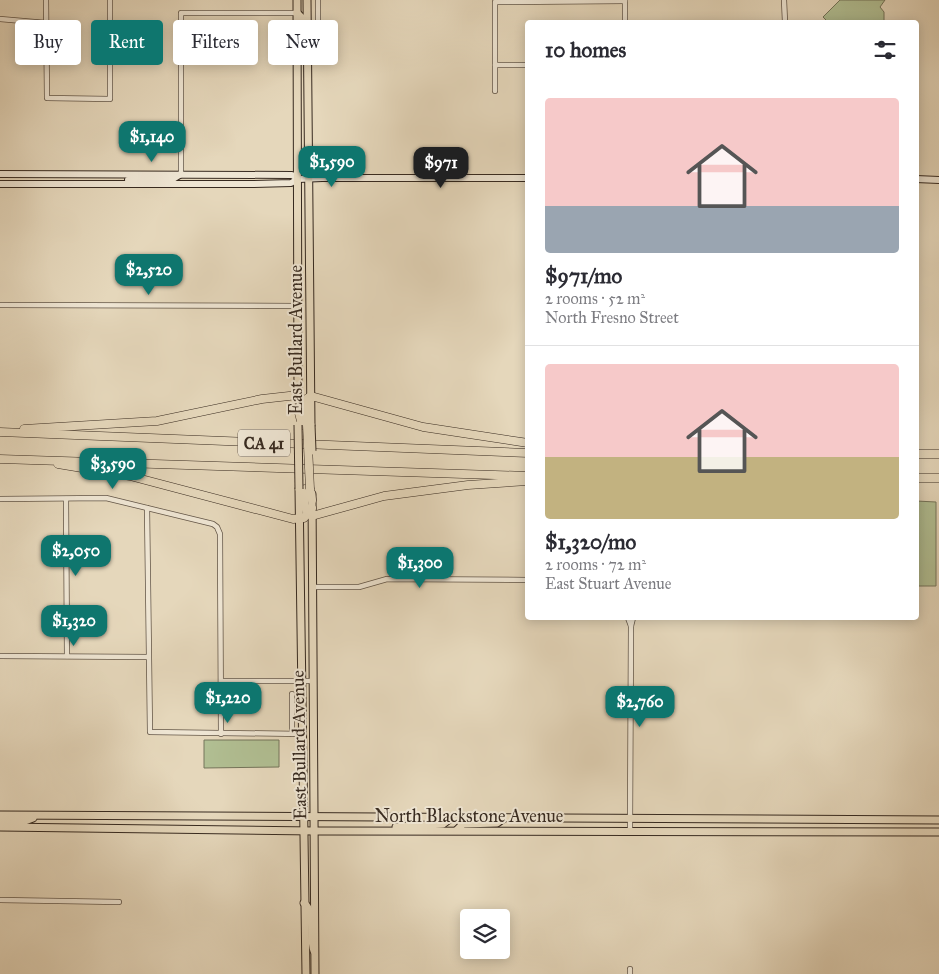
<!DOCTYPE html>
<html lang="en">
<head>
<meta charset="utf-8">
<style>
	body { margin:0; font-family:"IM FELL Great Primer",serif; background:#f7f7f7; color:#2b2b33; height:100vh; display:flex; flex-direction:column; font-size:19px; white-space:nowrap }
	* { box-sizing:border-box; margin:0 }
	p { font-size:16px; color:#7c7c81 }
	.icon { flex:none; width:28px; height:28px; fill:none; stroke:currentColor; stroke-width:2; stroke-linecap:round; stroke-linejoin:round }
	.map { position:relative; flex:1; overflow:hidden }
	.drawer { position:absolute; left:525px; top:20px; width:394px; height:600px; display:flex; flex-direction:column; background:#fff; border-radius:5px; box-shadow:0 2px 12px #0003 }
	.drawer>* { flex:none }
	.guide { position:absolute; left:15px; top:20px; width:435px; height:45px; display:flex; gap:10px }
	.buttons { position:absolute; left:460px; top:909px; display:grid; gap:10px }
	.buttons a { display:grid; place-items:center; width:50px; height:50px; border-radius:5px; background:#fff; box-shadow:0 2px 12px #0003; font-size:25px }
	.price { position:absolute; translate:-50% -42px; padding:0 11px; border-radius:10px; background:#0f766e; color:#fff; font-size:16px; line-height:32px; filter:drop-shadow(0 1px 2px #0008) }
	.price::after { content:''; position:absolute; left:50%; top:30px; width:15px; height:11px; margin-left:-8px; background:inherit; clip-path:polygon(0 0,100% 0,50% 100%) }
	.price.current { background:#222; color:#fff }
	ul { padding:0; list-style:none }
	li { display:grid; align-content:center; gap:10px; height:265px; padding:0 20px }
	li+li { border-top:1px solid #e1e1e2 }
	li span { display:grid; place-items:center; height:155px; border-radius:5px; color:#555 }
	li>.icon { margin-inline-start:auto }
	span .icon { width:90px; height:90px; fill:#fffc; stroke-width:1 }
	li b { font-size:21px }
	h2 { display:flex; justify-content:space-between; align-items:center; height:60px; padding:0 20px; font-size:21px }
	.pill { padding:0 18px; border-radius:5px; background:#fff; box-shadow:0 2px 12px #0003; font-size:18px; line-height:45px }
	.pill.current { background:#0f766e; color:#fff }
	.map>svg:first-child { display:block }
	.green { fill:#b1bf93; stroke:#74745a }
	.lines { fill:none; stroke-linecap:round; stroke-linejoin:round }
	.minor-casing { stroke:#625547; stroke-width:6 }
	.secondary-casing { stroke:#372a20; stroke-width:8 }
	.primary-casing { stroke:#372a20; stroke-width:9 }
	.motorway-casing { stroke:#372a20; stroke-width:9 }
	.minor { stroke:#eee5d3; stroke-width:4.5 }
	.secondary { stroke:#eee5d3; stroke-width:6 }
	.primary { stroke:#e5d7bb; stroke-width:7 }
	.motorway { stroke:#e5d7bb; stroke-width:8 }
	.primary-bridge-casing { stroke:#372a20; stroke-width:9; stroke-linecap:butt }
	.motorway-bridge-casing { stroke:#372a20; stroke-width:9; stroke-linecap:butt }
	.primary-bridge { stroke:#e5d7bb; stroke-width:7 }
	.motorway-bridge { stroke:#e5d7bb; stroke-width:8 }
	.labels { text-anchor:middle; stroke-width:4; stroke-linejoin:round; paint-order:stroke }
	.shield { fill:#eee5d3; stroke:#6e6256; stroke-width:1 }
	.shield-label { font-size:16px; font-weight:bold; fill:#372a20 }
	.street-label { font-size:18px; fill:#372a20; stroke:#eee5d3 }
</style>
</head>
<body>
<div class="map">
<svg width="939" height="974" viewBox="0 0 939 974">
	<rect width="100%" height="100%" fill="#e5d7bb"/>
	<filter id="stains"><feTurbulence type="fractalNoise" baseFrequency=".004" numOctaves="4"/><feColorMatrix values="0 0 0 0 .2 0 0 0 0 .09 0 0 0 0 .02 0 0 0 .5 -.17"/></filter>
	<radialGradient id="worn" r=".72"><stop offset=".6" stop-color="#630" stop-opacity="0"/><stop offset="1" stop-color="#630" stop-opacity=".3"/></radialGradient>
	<g class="green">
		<polygon points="840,0 885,0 880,7 884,12 884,21 828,22 823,17"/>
		<polygon points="916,501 936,502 936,586 916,586"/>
		<polygon points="204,740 279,740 279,767 204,768"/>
	</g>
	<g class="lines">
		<g class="minor-casing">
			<g id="minor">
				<polyline points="46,0 47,98 110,99 110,0"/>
				<polyline points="625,0 625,22"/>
				<polyline points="784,0 785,22"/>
				<polyline points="0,19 46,23"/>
				<polyline points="308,54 320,51 324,46 318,20 318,0"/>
				<polyline points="495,65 528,65"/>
				<polyline points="495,91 495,2 625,1"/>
				<polyline points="181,174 181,13 297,13"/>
				<polyline points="0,305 298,306"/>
				<polyline points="0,499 106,498 213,524 217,527 220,534 221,734"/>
				<polyline points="66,499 67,656"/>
				<polyline points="147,508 150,732 303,734"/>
				<polyline points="313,587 359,587 387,579 528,580"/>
				<polyline points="628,618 631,626"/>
				<polyline points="0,656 148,657"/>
				<polyline points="221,681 313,681"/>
				<polyline points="292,694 292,734"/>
				<polyline points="630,830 631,626 633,618"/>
				<polyline points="0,900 119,902"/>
				<polyline points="630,969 630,974"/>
			</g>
		</g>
		<g class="secondary-casing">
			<g id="secondary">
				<polyline points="0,174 292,175 298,179"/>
				<polyline points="916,179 939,180"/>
				<polyline points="128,180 173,179 181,174"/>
				<polyline points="0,184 252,184 291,183 298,179 322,178 528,178"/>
			</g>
		</g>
		<g class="primary-casing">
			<g id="primary">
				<polyline points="297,0 298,400"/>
				<polyline points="307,0 311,425"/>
				<polyline points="297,13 302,18 303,48 306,51"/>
				<polyline points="299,489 306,974"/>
				<polyline points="312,494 315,974"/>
				<polyline points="0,815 939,820"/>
				<polyline points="0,821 25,821 33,818"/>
				<polyline points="0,827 315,831 939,832"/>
				<polyline points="396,827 443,824 451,818"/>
				<polyline points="457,830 463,824 497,823 504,818"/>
				<path d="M304 903C316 913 309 938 314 951"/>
			</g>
		</g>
		<g class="motorway-casing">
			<g id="motorway">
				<polyline points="302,425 298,409 303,401 311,396 423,427 528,443"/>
				<polyline points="24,429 157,421 262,399 298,395 305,405 307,425"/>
				<polyline points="0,432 528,453"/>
				<polyline points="916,454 939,454"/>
				<polyline points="0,459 528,476"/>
				<polyline points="58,464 130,476 293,519 304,518 312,508"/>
				<polyline points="916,478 939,478"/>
				<path d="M305 489C305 498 302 511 312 516L384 496 468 485 528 481"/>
				<polyline points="310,489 312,500"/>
			</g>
		</g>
		<use href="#minor" class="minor"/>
		<use href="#secondary" class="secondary"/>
		<use href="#primary" class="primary"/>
		<use href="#motorway" class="motorway"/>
		<g class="primary-bridge-casing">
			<g id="primary-bridge">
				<polyline points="298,425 299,489"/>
				<polyline points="311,425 312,451"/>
			</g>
		</g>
		<g class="motorway-bridge-casing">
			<polyline id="motorway-bridge" points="307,425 310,489"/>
		</g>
		<use href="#primary-bridge" class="primary-bridge"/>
		<use href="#motorway-bridge" class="motorway-bridge"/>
	</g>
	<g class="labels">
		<rect class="shield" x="238" y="429.5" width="52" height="27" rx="4"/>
		<g class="shield-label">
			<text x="264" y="449">CA 41</text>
		</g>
		<g class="street-label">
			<text transform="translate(296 340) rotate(-90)" y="6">East Bullard Avenue</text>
			<text transform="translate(299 745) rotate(-91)" y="6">East Bullard Avenue</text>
			<text x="469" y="822">North Blackstone Avenue</text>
		</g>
	</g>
	<rect width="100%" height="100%" filter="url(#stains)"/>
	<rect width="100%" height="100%" fill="url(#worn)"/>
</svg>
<div class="buttons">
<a><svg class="icon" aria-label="layers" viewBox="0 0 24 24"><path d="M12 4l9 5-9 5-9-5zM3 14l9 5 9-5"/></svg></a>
</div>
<b class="price" style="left:152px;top:163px">$1,140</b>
<b class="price" style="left:332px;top:188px">$1,590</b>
<b class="price current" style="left:441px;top:189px">$971</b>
<b class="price" style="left:149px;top:296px">$2,520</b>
<b class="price" style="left:113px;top:490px">$3,590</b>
<b class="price" style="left:76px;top:577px">$2,050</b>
<b class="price" style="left:420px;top:589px">$1,300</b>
<b class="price" style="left:74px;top:647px">$1,320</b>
<b class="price" style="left:228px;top:724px">$1,220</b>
<b class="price" style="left:640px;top:728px">$2,760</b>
<div class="guide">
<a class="pill">Buy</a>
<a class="pill current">Rent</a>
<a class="pill">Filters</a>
<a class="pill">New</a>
</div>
<section class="drawer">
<h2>10 homes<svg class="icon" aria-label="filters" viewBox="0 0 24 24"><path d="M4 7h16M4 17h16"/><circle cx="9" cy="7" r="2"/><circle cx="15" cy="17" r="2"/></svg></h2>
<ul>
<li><span style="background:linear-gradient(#f6c9c9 70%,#9aa5b1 0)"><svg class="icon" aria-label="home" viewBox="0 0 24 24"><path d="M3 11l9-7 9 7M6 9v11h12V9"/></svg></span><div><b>$971/mo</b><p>2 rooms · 52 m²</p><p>North Fresno Street</p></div></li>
<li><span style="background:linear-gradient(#f6c9c9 60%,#c2b280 0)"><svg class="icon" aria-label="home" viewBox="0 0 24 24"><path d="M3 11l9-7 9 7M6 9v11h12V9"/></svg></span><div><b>$1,320/mo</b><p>2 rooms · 72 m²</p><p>East Stuart Avenue</p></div></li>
</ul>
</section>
</div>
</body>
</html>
